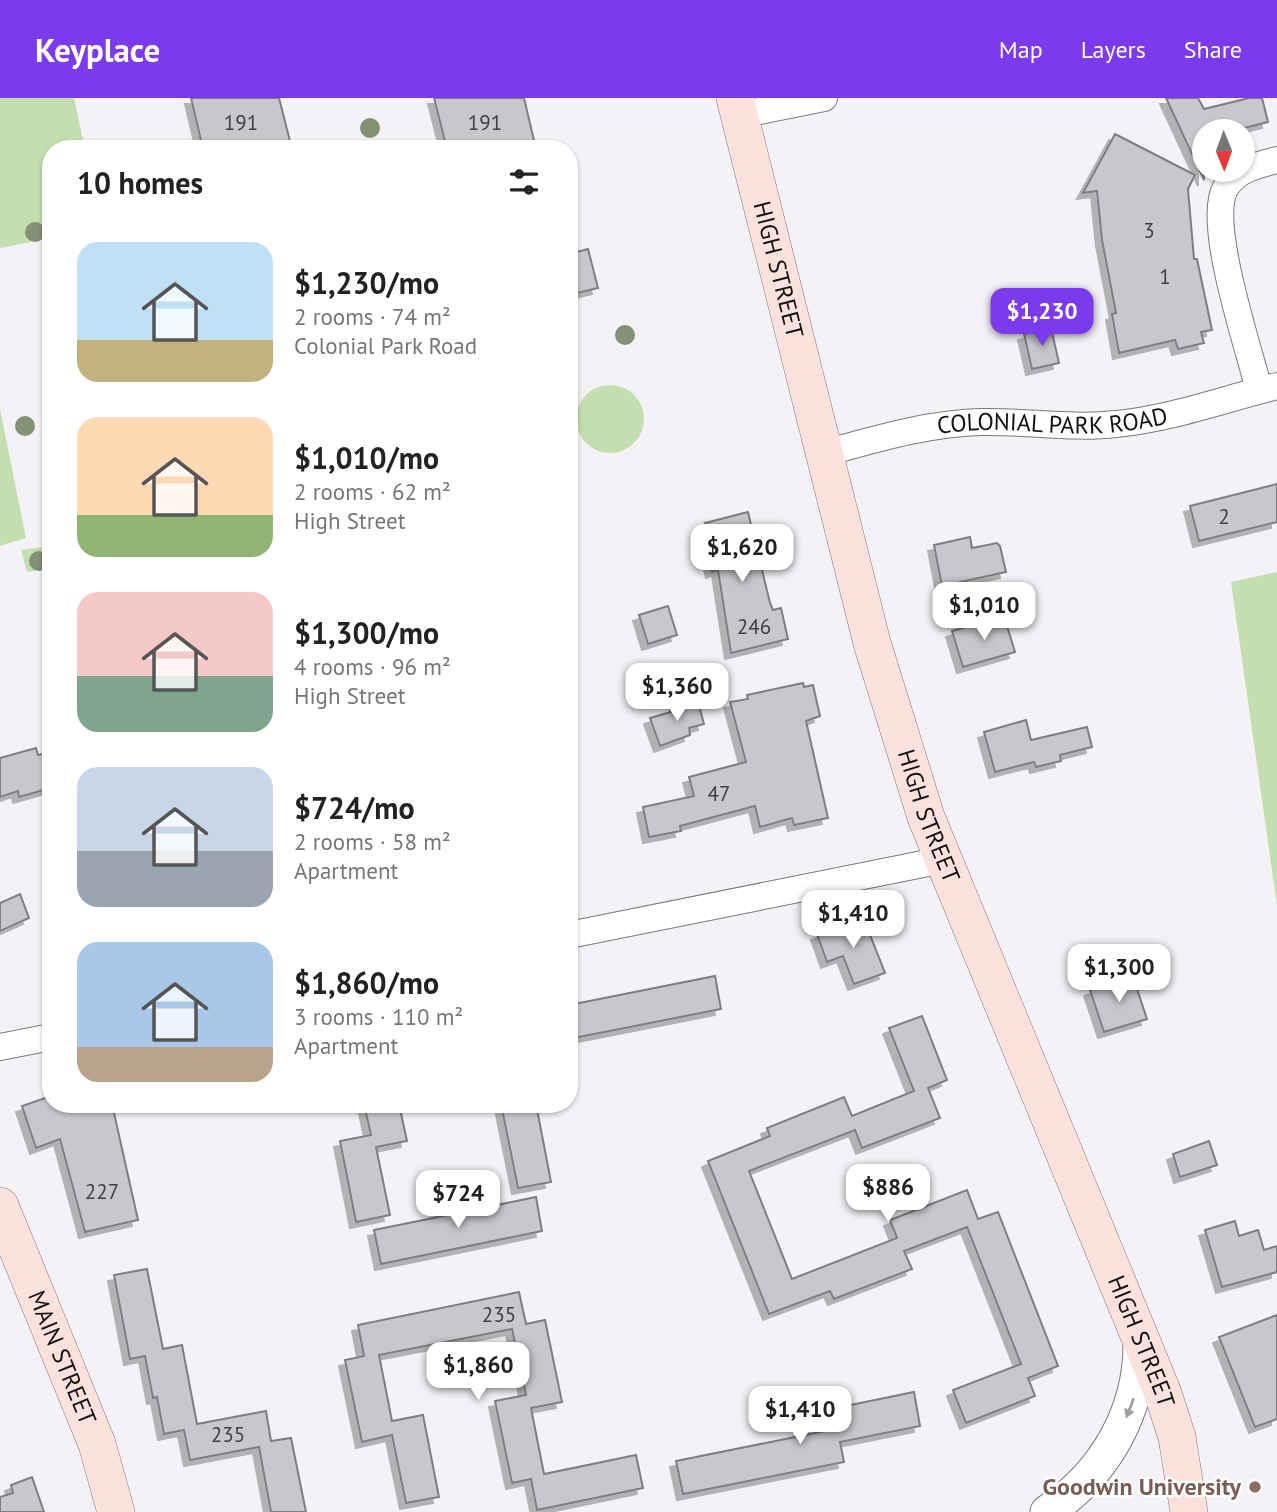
<!DOCTYPE html>
<html lang="en">
<head>
<meta charset="utf-8">
<style>
	body { margin:0; font-family:"PT Sans",sans-serif; background:#f6f6f6; color:#222; height:100vh; display:flex; flex-direction:column; font-size:26px; white-space:nowrap }
	* { box-sizing:border-box; margin:0 }
	p { font-size:23px; color:#767676 }
	.icon { flex:none; width:38px; height:38px; fill:none; stroke:currentColor; stroke-width:2; stroke-linecap:round; stroke-linejoin:round }
	.map { position:relative; flex:1; overflow:hidden }
	.panel { position:absolute; left:42px; top:42px; width:536px; height:973px; display:flex; flex-direction:column; background:#fff; border-radius:28px; box-shadow:0 2px 5px #0004 }
	.panel>* { flex:none }
	.needle { width:46px; rotate:179deg }
	.fabs { position:absolute; left:1192px; top:21px; display:grid; gap:14px }
	.fabs a { display:grid; place-items:center; width:63px; height:63px; border-radius:50%; background:#fff; box-shadow:0 2px 5px #0004; font-size:35px }
	.price { position:absolute; translate:-50% -60px; padding:0 16px; border-radius:14px; background:#fff; color:#222; font-size:23px; line-height:46px; filter:drop-shadow(0 2px 4px #0008) }
	.price::after { content:''; position:absolute; left:50%; top:42px; width:21px; height:16px; margin-left:-10px; background:inherit; clip-path:polygon(0 0,100% 0,50% 100%) }
	.price.selected { background:#7c3aed; color:#fff }
	ul { padding:0; list-style:none }
	li { display:flex; align-items:center; gap:21px; height:175px; padding:0 35px }
	li span { display:grid; place-items:center; flex:none; width:196px; height:140px; border-radius:21px; color:#555 }
	li>.icon { margin-inline-start:auto }
	span .icon { width:84px; height:84px; fill:#fffc; stroke-width:1 }
	li b { font-size:30px }
	h2 { display:flex; justify-content:space-between; align-items:center; height:84px; padding:0 35px; font-size:30px }
	header { display:flex; align-items:center; gap:42px; box-sizing:border-box; height:98px; padding:0 35px; background:#7c3aed; color:#fff }
	header strong { font-size:33px }
	nav { display:flex; gap:38px; margin-inline-start:auto; font-size:24px }
	.map>svg:first-child { display:block }
	.green { fill:#c4dfaf }
	.building { fill:#cac7cc; stroke:#807d82; stroke-width:2; filter:url(#shadow) }
	.lines { fill:none; stroke-linecap:round; stroke-linejoin:round }
	.minor-casing { stroke:#7a787d; stroke-width:28 }
	.tertiary-casing { stroke:#7a787d; stroke-width:35 }
	.secondary-casing { stroke:#7a787d; stroke-width:38 }
	.minor { stroke:#fff; stroke-width:26 }
	.tertiary { stroke:#fff; stroke-width:33 }
	.secondary { stroke:#fce1dd; stroke-width:37 }
	.tree { fill:#849175 }
	.oneway { fill:#a0a0a0 }
	.education-dot { fill:#8d6e63; stroke:#fff; stroke-width:2.5 }
	.labels { text-anchor:middle; stroke-width:5; stroke-linejoin:round; paint-order:stroke }
	.number-label { font-size:21px; fill:#403e40 }
	.street-label { font-size:24px; fill:#121112; stroke:#fff }
	.education-label { font-size:24px; font-weight:bold; fill:#785e54; stroke:#fff; text-anchor:end }
</style>
</head>
<body>
<header>
<strong>Keyplace</strong>
<nav><a>Map</a><a>Layers</a><a>Share</a></nav>
</header>
<div class="map">
<svg width="1277" height="1414" viewBox="0 0 1277 1414">
	<defs>
		<filter id="shadow"><feDropShadow dx="-6" dy="6" stdDeviation="0" flood-color="#0004"/></filter>
	</defs>
	<rect width="100%" height="100%" fill="#f5f2f7"/>
	<g class="green">
		<polygon points="0,0 74,0 85,51 51,51 51,140 0,150"/>
		<circle cx="610" cy="321" r="34"/>
		<polygon points="0,311 26,440 0,448"/>
		<polygon points="51,448 51,464 40,472 27,474 21,452"/>
		<polygon points="1277,474 1277,808 1231,484"/>
	</g>
	<g class="building">
		<polygon points="191,0 279,0 292,51 203,51"/>
		<polygon points="434,0 524,0 536,51 447,51"/>
		<polygon points="1166,0 1198,0 1204,11 1249,0 1262,0 1268,24 1232,33 1204,33 1204,82"/>
		<polygon points="1115,36 1195,77 1188,91 1194,161 1197,161 1212,232 1201,234 1204,245 1178,251 1175,242 1119,255 1112,216 1116,215 1102,142 1097,93 1083,95"/>
		<polygon points="588,151 598,190 569,197 569,156"/>
		<polygon points="1051,230 1059,265 1032,271 1024,236"/>
		<polygon points="1277,386 1277,424 1199,443 1190,408"/>
		<polygon points="748,414 770,505 773,512 781,510 788,541 731,555 718,472 712,474 701,429 706,428 705,425"/>
		<polygon points="970,439 972,450 997,445 1000,448 1006,474 942,488 934,447"/>
		<polygon points="668,508 677,537 648,546 639,517"/>
		<polygon points="1004,518 1015,554 963,569 952,533"/>
		<polygon points="803,585 804,589 813,587 820,618 806,623 828,720 794,727 792,720 760,729 755,708 680,728 681,733 649,739 643,709 694,698 689,679 746,664 730,604 748,601 747,597"/>
		<polygon points="698,604 704,626 689,630 690,637 660,648 650,620 671,614 669,610"/>
		<polygon points="1026,622 1031,642 1087,629 1092,649 1060,657 1061,663 1036,669 1034,664 995,674 984,634"/>
		<polygon points="36,650 38,657 51,654 51,690 19,699 18,693 0,699 0,660"/>
		<polygon points="20,796 29,820 0,833 0,805"/>
		<polygon points="863,819 885,875 854,886 843,858 827,864 817,836"/>
		<polygon points="715,878 721,911 569,941 569,907"/>
		<polygon points="1133,879 1147,921 1104,934 1090,892"/>
		<polygon points="922,918 947,982 928,990 940,1020 862,1050 855,1032 749,1073 792,1181 897,1140 890,1122 967,1092 978,1121 998,1114 1058,1268 1028,1280 1035,1298 966,1325 953,1292 1021,1266 967,1129 904,1153 912,1171 834,1201 830,1193 769,1216 708,1063 770,1038 767,1030 844,999 852,1018 914,993 889,930"/>
		<polygon points="51,998 51,1006 112,1006 138,1122 85,1134 60,1041 36,1050 22,1008"/>
		<polygon points="364,1006 399,1006 407,1043 376,1049 390,1117 356,1124 340,1043 371,1037"/>
		<polygon points="501,1006 536,1006 551,1084 518,1090"/>
		<polygon points="1209,1043 1217,1067 1180,1079 1173,1056"/>
		<polygon points="536,1099 542,1133 381,1166 374,1132"/>
		<polygon points="1235,1123 1239,1138 1258,1132 1264,1152 1277,1148 1277,1174 1222,1189 1205,1132"/>
		<polygon points="147,1171 163,1251 182,1247 197,1326 266,1313 271,1343 291,1340 306,1414 271,1414 259,1349 190,1362 184,1332 164,1336 157,1299 153,1300 145,1258 130,1261 114,1177"/>
		<polygon points="519,1194 526,1226 545,1222 562,1304 531,1310 544,1376 636,1357 643,1390 537,1412 531,1381 512,1385 495,1303 526,1297 512,1231 379,1257 392,1323 423,1317 439,1399 406,1405 392,1337 362,1344 345,1262 364,1258 358,1227"/>
		<polygon points="1277,1217 1277,1321 1255,1329 1219,1239"/>
		<polygon points="914,1294 920,1328 840,1344 844,1364 683,1396 676,1363 835,1331 831,1311"/>
		<polygon points="32,1379 44,1414 0,1414 0,1399 13,1395 11,1387"/>
	</g>
	<g class="lines">
		<g class="minor-casing">
			<g id="minor">
				<polyline points="739,17 824,0"/>
				<path d="M1259 292C1249 250 1205 123 1226 89 1237 71 1258 67 1277 62"/>
				<path id="s1" d="M825 355C876 341 929 325 982 324 1027 323 1071 331 1116 326 1170 321 1224 301 1277 288"/>
				<polyline points="569,837 943,762"/>
				<polyline points="0,949 51,939"/>
			</g>
		</g>
		<g class="tertiary-casing">
			<path id="tertiary" d="M1047 1414C1105 1376 1141 1313 1140 1243"/>
		</g>
		<g class="secondary-casing">
			<g id="secondary">
				<path id="s2" d="M735 0 872 545 926 719 1162 1293 1177 1339 1189 1414"/>
				<path id="s3" d="M0 1108 97 1346 116 1414"/>
			</g>
		</g>
		<use href="#minor" class="minor"/>
		<use href="#tertiary" class="tertiary"/>
		<use href="#secondary" class="secondary"/>
	</g>
	<g class="tree">
		<circle cx="370" cy="30" r="10"/>
		<circle cx="35" cy="134" r="10"/>
		<circle cx="625" cy="237" r="10"/>
		<circle cx="25" cy="328" r="10"/>
		<circle cx="39" cy="463" r="10"/>
	</g>
	<defs><path id="oneway-solid" d="M-6-.8H1V-3.2L6.5 0L1 3.2V.8H-6Z" transform="scale(1.75)"/></defs>
	<use class="oneway" href="#oneway-solid" transform="translate(1130 1310) rotate(111)"/>
	<circle class="education-dot" cx="1255" cy="1389" r="7"/>
	<g class="labels">
		<g class="number-label">
			<text x="241" y="32">191</text>
			<text x="485" y="32">191</text>
			<text x="1149" y="140">3</text>
			<text x="1165" y="186">1</text>
			<text x="1224" y="426">2</text>
			<text x="754" y="536">246</text>
			<text x="719" y="703">47</text>
			<text x="102" y="1101">227</text>
			<text x="499" y="1224">235</text>
			<text x="228" y="1344">235</text>
		</g>
		<g class="street-label">
			<text dy="8" stroke="none"><textPath href="#s2" startOffset="177">HIGH STREET</textPath></text>
			<text dy="8" stroke="none"><textPath href="#s1" startOffset="231">COLONIAL PARK ROAD</textPath></text>
			<text dy="8" stroke="none"><textPath href="#s2" startOffset="744">HIGH STREET</textPath></text>
			<text dy="8" stroke="none"><textPath href="#s2" startOffset="1311">HIGH STREET</textPath></text>
			<text dy="8" stroke="none"><textPath href="#s3" startOffset="164">MAIN STREET</textPath></text>
		</g>
		<g class="education-label">
			<text x="1241" y="1397">Goodwin University</text>
		</g>
	</g>
</svg>
<div class="fabs">
<a><svg class="needle" viewBox="-14 -14 28 28"><path d="M0-13l5 13h-10z" fill="#e53935"/><path d="M0 13l5-13h-10z" fill="#767676"/></svg></a>
</div>
<b class="price selected" style="left:1042px;top:250px">$1,230</b>
<b class="price" style="left:742px;top:486px">$1,620</b>
<b class="price" style="left:984px;top:544px">$1,010</b>
<b class="price" style="left:677px;top:625px">$1,360</b>
<b class="price" style="left:853px;top:852px">$1,410</b>
<b class="price" style="left:1119px;top:906px">$1,300</b>
<b class="price" style="left:888px;top:1126px">$886</b>
<b class="price" style="left:458px;top:1132px">$724</b>
<b class="price" style="left:478px;top:1304px">$1,860</b>
<b class="price" style="left:800px;top:1348px">$1,410</b>
<section class="panel">
<h2>10 homes<svg class="icon" aria-label="filters" viewBox="0 0 24 24"><path d="M4 7h16M4 17h16"/><circle cx="9" cy="7" r="2"/><circle cx="15" cy="17" r="2"/></svg></h2>
<ul>
<li><span style="background:linear-gradient(#bfe0f5 70%,#c2b280 0)"><svg class="icon" aria-label="home" viewBox="0 0 24 24"><path d="M3 11l9-7 9 7M6 9v11h12V9"/></svg></span><div><b>$1,230/mo</b><p>2 rooms · 74 m²</p><p>Colonial Park Road</p></div></li>
<li><span style="background:linear-gradient(#ffd9b3 70%,#8fb573 0)"><svg class="icon" aria-label="home" viewBox="0 0 24 24"><path d="M3 11l9-7 9 7M6 9v11h12V9"/></svg></span><div><b>$1,010/mo</b><p>2 rooms · 62 m²</p><p>High Street</p></div></li>
<li><span style="background:linear-gradient(#f6c9c9 60%,#7fa58c 0)"><svg class="icon" aria-label="home" viewBox="0 0 24 24"><path d="M3 11l9-7 9 7M6 9v11h12V9"/></svg></span><div><b>$1,300/mo</b><p>4 rooms · 96 m²</p><p>High Street</p></div></li>
<li><span style="background:linear-gradient(#c9d6e8 60%,#9aa5b1 0)"><svg class="icon" aria-label="home" viewBox="0 0 24 24"><path d="M3 11l9-7 9 7M6 9v11h12V9"/></svg></span><div><b>$724/mo</b><p>2 rooms · 58 m²</p><p>Apartment</p></div></li>
<li><span style="background:linear-gradient(#a9c7e8 75%,#b9a48a 0)"><svg class="icon" aria-label="home" viewBox="0 0 24 24"><path d="M3 11l9-7 9 7M6 9v11h12V9"/></svg></span><div><b>$1,860/mo</b><p>3 rooms · 110 m²</p><p>Apartment</p></div></li>
</ul>
</section>
</div>
</body>
</html>
